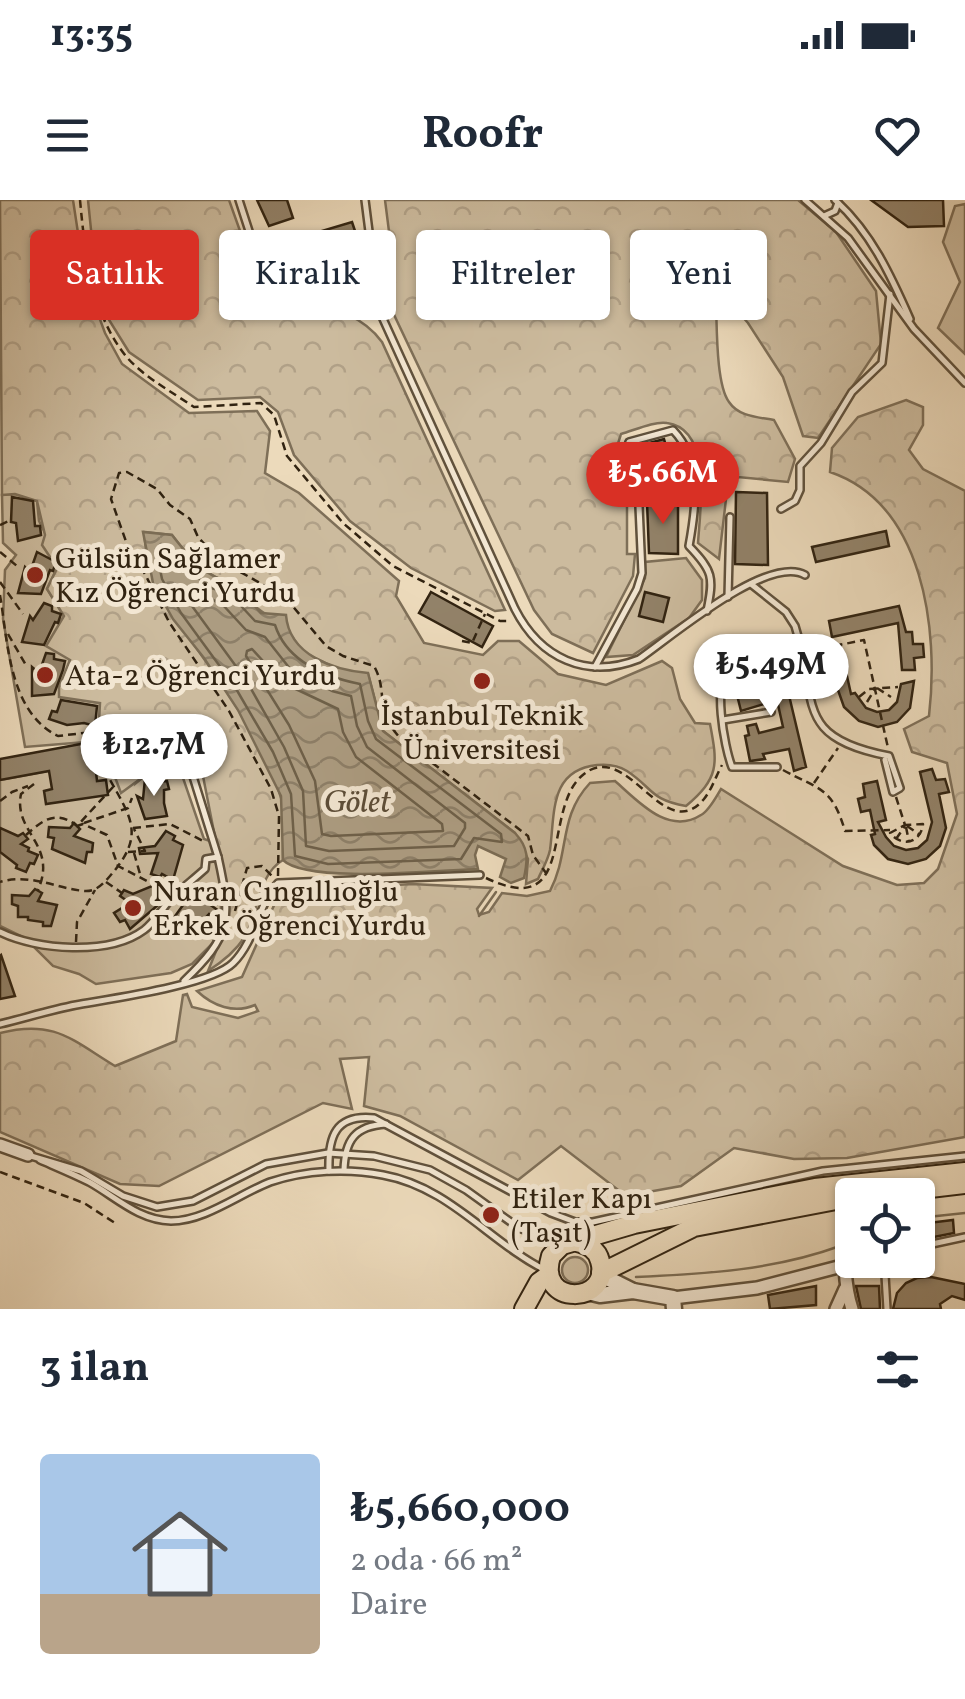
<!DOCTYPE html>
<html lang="tr">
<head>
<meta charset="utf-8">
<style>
	body { margin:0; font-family:Vollkorn,serif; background:#f6f6f7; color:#1f2937; height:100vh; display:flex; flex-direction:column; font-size:38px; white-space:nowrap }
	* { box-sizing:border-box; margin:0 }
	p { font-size:32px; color:#747a83 }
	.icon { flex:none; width:55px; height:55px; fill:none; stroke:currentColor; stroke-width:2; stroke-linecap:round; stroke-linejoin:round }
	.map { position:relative; height:1109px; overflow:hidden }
	.drawer { display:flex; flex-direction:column; background:#fff; flex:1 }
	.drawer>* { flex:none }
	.banner { position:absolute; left:30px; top:30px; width:905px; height:90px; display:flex; gap:20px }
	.fabs { position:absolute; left:835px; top:978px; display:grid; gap:20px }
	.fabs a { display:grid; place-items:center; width:100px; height:100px; border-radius:10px; background:#fff; box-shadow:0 2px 8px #0004; font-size:50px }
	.price { position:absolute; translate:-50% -85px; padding:0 22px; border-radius:35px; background:#fff; color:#222; font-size:32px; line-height:65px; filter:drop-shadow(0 2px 5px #0008) }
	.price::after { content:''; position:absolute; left:50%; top:60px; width:30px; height:22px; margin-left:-15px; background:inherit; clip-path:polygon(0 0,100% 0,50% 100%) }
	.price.selected { background:#d93025; color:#fff }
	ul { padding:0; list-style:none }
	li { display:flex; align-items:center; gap:30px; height:250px; padding:0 40px }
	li+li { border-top:2px solid #e0e1e3 }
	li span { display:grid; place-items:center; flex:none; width:280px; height:200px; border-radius:10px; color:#555 }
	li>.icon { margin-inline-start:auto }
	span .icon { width:120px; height:120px; fill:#fffc; stroke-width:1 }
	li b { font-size:42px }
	h2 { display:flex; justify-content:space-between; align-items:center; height:120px; padding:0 40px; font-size:42px }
	.chip { padding:0 35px; border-radius:10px; background:#fff; box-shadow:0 2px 8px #0004; font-size:35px; line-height:90px }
	.chip.selected { background:#d93025; color:#fff }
	.status { display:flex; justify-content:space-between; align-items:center; height:70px; padding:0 50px; background:#fff; direction:ltr }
	.status svg { height:28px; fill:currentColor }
	header { display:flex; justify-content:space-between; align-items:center; height:130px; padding:0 40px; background:#fff; font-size:45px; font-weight:700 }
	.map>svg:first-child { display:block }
	.green { fill:#ccbb9e; stroke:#7e6f58; stroke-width:2.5 }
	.forest { fill:url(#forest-crowns); stroke:#7e6f58; stroke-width:2.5 }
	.water { fill:url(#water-waves); stroke:#7b6c54; stroke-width:2.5 }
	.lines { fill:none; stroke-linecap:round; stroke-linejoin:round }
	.shore { stroke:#6e6049; stroke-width:2.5 }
	.stream { stroke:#7b6c54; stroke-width:2.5 }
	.building { fill:#928269; stroke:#312311; stroke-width:2.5 }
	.service-casing { stroke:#60513c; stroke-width:10 }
	.minor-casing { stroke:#60513c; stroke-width:16 }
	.tertiary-casing { stroke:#60513c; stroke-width:19 }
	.primary-casing { stroke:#312311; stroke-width:22 }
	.path { stroke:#312311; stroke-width:2.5; stroke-dasharray:8 5; stroke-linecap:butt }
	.service { stroke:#f3e7d3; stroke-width:5 }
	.minor { stroke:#f3e7d3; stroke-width:11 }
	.tertiary { stroke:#f3e7d3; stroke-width:14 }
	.primary { stroke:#ecdabb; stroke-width:18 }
	.poi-dot { fill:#8f2418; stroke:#f3e7d3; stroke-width:4 }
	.labels { text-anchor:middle; stroke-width:10; stroke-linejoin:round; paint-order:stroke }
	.poi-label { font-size:30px; fill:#312311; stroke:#f3e7d3; text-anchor:start }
	.water-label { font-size:32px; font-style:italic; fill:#5c4d38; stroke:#f3e7d3 }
</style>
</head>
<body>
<div class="status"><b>13:35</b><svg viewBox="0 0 49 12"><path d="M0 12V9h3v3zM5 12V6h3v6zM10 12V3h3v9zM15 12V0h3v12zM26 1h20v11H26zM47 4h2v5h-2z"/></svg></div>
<header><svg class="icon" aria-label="menu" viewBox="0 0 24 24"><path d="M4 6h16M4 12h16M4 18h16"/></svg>Roofr<svg class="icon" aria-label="heart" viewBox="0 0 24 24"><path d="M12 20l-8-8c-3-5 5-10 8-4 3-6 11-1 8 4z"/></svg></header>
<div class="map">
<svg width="965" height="1109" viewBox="0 0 965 1109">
	<defs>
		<pattern id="forest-crowns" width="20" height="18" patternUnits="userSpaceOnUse" patternTransform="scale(2.5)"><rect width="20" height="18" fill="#ccbb9e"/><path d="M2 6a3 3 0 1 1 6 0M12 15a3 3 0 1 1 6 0" fill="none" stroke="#b0a087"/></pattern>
		<pattern id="water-waves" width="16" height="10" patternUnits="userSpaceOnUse" patternTransform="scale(2.5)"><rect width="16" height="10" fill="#ac9c81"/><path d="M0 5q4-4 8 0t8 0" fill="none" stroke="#8d7f68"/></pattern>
	</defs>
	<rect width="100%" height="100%" fill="#ecdabb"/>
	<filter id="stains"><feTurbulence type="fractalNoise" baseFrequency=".002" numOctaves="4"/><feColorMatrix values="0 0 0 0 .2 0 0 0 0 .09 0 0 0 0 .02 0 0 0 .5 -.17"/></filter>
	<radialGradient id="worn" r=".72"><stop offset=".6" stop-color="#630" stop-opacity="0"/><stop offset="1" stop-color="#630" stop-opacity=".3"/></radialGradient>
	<g class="green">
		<polygon points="965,4 965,154 938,128 960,82 943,42 955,6"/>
		<polygon points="15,294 37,301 39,321 60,362 47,389 64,416 60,424 70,460 60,497 100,503 98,541 25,547 3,419 5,370 16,355 3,343 2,295"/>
		<polygon points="686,358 702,380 702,400 689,418 633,455 606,457 645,378 645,362"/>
		<polygon points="144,553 136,583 147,574 181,572 204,639 210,641 220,679 221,713 213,743 192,764 171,773 96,784 79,774 53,766 25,738 0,726 0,580"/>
		<circle cx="575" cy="1070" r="13"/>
	</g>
	<g class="forest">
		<path d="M0 0H73L85 79 105 133 122 164 189 213 257 211 270 231 265 273 299 293 399 381 396 396 424 443 483 455 498 441H519L558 474 606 485 662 461 672 468 680 499 695 523 710 524C718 565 719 578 686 606 650 600 653 588 627 571 618 565 608 564 597 565 549 570 555 614 550 650 548 660 542 670 538 679L526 684 528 659 515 633 383 531 368 474 342 471 303 452 287 430 250 403 234 383C206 379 189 357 172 335L144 332C148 388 172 412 202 456 231 496 267 550 281 598 287 617 282 640 283 660 257 675 259 714 244 738 235 752 222 762 208 771L225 729V688L202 571 147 574 121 593 113 572 144 559 140 534 98 541 100 503 59 497V487L70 460 46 446 64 416 47 389 60 362 50 357 42 345 45 335 37 301 15 294 2 295Z"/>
		<path d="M88 0H229L260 87C302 105 354 103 382 142L505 410 495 411 411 368 350 321 294 255 278 212 260 197 198 200 129 152 106 115 95 69Z"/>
		<path d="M385 0H798L836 32 876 91 881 144 818 238 803 236 783 177 748 123 726 98 716 104C717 127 716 185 729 202 739 217 758 217 774 220L795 259 788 282 738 277 726 299 719 359 698 343C700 310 713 229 667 223 654 221 635 230 621 234L614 256 627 297V354H635L633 376 593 453 552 434 534 410 388 102 381 62 392 55Z"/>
		<path d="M906 200 923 207V225L909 250 923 269 965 291V937L847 958 794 959 734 948 681 986 626 996 561 946 518 980 400 916 364 906 369 857 340 859 352 909 323 903 159 986 120 984 0 932V833C54 819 72 840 115 866L176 841 183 795 187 794 192 807 238 818 258 811 255 805C234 814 213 806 197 791L242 777 280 692 412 684 492 688 477 709 479 715 489 712 502 693 527 696 550 691C570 653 558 617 590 583L615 581C638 601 668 636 701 615 709 611 716 597 721 589L843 666 897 685 924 683 938 669 957 614 947 563 912 552 904 529 929 516C939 430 924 304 830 272L832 248 858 217Z"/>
	</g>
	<path class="water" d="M143 332 172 335C189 357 206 379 234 383L261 413 286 415C289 455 333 470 368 473L383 531 515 633C529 648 528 659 524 678L511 683 500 677 506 659 478 646 475 655 478 669C440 670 307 684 283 660L281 596 238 510 204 458 173 419 153 383Z"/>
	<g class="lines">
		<g class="shore">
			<path d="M161 344 168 346 184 367 211 388 229 393 255 421 275 425C287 462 325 477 360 484L368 521 376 539 501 634 502 642 474 638 461 659 328 664 295 656 291 594 273 552 235 487 181 413 162 379 156 349Z"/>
			<polygon points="190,390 222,404 246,430 265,437 291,470 332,491 351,496 357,526 367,547 465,623 465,628 454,646 329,651 306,646 303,591 284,547 246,480 192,406 186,395"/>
			<polygon points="252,449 283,483 338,509 343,532 356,557 442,624 443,631 331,636 322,634 315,581 289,525 246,456 247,451"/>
		</g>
		<g class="stream">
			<polyline points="479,716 496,692"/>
			<polyline points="918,1018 965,1013"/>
			<path d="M636 1077C706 1074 774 1070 840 1046"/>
		</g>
	</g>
	<g class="building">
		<polygon points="257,0 287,0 293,18 269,26"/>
		<polygon points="871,0 943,0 944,26 908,27"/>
		<polygon points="352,22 360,46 308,65 306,61 295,64 288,41"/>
		<polygon points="664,239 677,285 648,291 634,247"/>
		<polygon points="736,292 767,293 768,365 735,364"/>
		<polygon points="12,297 33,301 35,326 40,326 41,335 18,341 16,323 11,322"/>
		<polygon points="678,301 678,354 649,353 647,302"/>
		<polygon points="886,331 889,346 816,362 812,347"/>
		<polygon points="37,352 56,362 53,371 50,370 41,394 18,393 25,367 30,372"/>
		<polygon points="431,392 493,426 482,447 419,413"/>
		<polygon points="645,392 669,398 663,422 639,416"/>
		<polygon points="44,403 52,406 52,411 61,414 58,423 55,422 44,445 22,442 30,416 33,420"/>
		<polygon points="899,406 906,432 912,432 913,444 923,444 924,457 914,458 915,470 902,470 898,423 832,437 829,421"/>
		<polygon points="840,445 851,494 855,493 866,508 877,512 889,510 897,502 901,484 914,481 910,508 897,522 878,527 859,521 844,507 832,473 823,475 820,462 829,460 826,448"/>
		<polygon points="46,453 54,454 54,459 65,461 63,470 54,494 32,496 32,467 39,473"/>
		<polygon points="783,470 806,567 794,571 789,549 763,554 765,559 750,561 745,536 749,535 747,526 756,524 759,533 783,527 777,500 741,511 735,487 739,486 738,478 747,476 749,484 773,479 772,472"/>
		<polygon points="61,500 97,506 95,526 84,523 67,525 49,519 52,511 57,512"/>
		<polygon points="140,533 144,553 95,563 97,581 106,580 108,595 46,604 44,591 52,589 49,571 0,580 0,559"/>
		<polygon points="932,569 936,580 945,579 949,592 939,594 946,628 940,646 926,659 908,664 888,659 874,645 871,635 875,634 870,610 861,612 858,599 865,597 863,584 877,581 886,620 878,622 886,637 894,646 906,650 918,648 927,640 932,622 920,572"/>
		<polygon points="155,578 155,582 167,581 169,589 164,590 164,603 167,616 145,619 137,596 143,599 145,579"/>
		<polygon points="74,623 80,629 74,636 93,643 92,652 87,652 85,663 52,649 54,638 48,637 49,627 70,628"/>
		<polygon points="0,628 18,636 23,633 28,639 21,644 29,648 28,651 38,655 34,664 30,663 26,672 16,668 17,665 0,652"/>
		<polygon points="166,631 175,636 173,640 183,645 173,680 162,674 160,677 151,674 158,653 140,654 139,648 155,646"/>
		<polygon points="152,686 157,695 153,697 158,705 130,729 125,720 120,722 114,713 130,703 120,696 124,690 133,694"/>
		<polygon points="35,689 42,693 38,701 57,705 51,726 43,726 43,722 28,720 28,717 18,717 18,706 12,704 12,695 29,696"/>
		<polygon points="203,694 212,699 209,704 219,711 213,718 209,714 190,734 170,723 186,701 189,704 194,699 196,702"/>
		<polygon points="1,755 15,796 0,799 0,756"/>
		<polygon points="953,1020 954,1033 929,1038 928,1023"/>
		<polygon points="931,1077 965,1084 965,1100 952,1096 940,1104 941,1109 893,1109 897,1093 906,1083 917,1078"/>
		<polygon points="816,1086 816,1105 770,1109 768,1095"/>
		<polygon points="856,1086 879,1086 880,1109 861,1109"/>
	</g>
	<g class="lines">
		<g class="service-casing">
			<g id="service">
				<polyline points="239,0 259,62 273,78 379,110"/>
				<path d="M365 0 379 110 515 409C540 458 586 480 639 459 671 437 768 354 805 375"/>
				<polyline points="805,0 848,38 914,129 965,183"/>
				<path d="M835 0C871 32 891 76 910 119"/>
				<polyline points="824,16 835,11 838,3"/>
				<polyline points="781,309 795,301 800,290 800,266 821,243 852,192 882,163 890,94"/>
				<path d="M751 384 786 412 795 426C819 502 792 537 889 556L900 588 893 592 885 560"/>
				<polyline points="728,397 730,317"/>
				<path d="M595 467 637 389 642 373 638 284 625 257 629 242 673 230C703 261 696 308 689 346 713 371 714 377 707 411"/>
				<polyline points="723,520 771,512"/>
				<path d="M777 567H732C724 546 712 481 730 464L802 453"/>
				<polyline points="191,570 218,657"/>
				<path d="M0 732C36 750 109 756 144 730 156 721 164 705 175 695 185 686 195 678 205 669L206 659 218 657C232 720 231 736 184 781"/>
				<path d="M0 824C25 818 50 810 76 805 109 799 211 785 233 763 256 740 257 706 278 683L480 675"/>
				<polyline points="31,956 81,971 123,996 157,1007 193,1001 266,964 328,953 374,956 430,970 466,990 519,1028 556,1041"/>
				<path d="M40 960C56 967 73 974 89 982 116 997 138 1020 171 1021 205 1021 239 994 270 982 306 970 347 968 383 975 450 987 490 1043 547 1071"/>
				<path d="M344 970C345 940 355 926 386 924"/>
				<path d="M329 971C328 937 335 914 374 918L551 1013 575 1022H593L823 971 965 956"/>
				<polyline points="918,1047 965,1037"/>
				<polyline points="887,1109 885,1075 894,1060"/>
			</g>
		</g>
		<g class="minor-casing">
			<g id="minor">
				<polyline points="0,945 28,955"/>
				<path d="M846 998C847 1036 840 1072 852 1109"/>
				<polyline points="673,1098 757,1088 842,1066"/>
				<polyline points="836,1109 845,1089"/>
			</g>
		</g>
		<g class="tertiary-casing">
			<g id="tertiary">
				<polyline points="601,1075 633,1091 673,1098 674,1109"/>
				<polyline points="587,1092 600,1095 633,1091"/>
			</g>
		</g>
		<g class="primary-casing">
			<g id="primary">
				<polyline points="871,995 965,984"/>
				<path d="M577 1042C588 1045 597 1049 600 1061 613 1104 535 1108 551 1056L562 1045 634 1024 815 988 965 972"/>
				<polyline points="601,1073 694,1027 852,997"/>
				<polyline points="524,1109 539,1082 549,1075"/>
			</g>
		</g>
		<g class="path">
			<path d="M80 0C85 53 91 112 125 155 142 176 172 192 194 207L261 203 274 215 287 256 343 323 393 366 500 421H511"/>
			<polyline points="0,325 11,320"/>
			<polyline points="0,352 17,366"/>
			<polyline points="0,382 23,414"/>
			<path d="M0 395C8 443 9 512 58 536L143 526 148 551 144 559 117 565 110 572 109 578C131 618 146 635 110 676 103 684 96 692 84 691 55 688 30 673 0 682"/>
			<polyline points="8,434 27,467"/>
			<polyline points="462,441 472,443 485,414"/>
			<polyline points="809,451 864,440 888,548"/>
			<polyline points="877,488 891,497"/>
			<polyline points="859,497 869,489 898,487"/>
			<polyline points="867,502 875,489"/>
			<path d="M783 570C820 590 832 587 845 631L890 630"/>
			<polyline points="814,583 838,548"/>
			<path d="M34 584 21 594C13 633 58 644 38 690"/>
			<polyline points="113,587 77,626 83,624 107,635 118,666 168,692"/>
			<path d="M896 597 905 625 890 633C902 648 921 643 923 624L905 625"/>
			<polyline points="0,601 12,592 28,586"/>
			<polyline points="84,623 128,608 132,598"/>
			<polyline points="907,626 920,635"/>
			<polyline points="906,627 909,642"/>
			<polyline points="133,628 170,624 205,642"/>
			<path d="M26 635C43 620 55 610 76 625"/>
			<polyline points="896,639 905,626"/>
			<polyline points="128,652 145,651 134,629"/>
			<polyline points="134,653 140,674"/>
			<path d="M278 676 279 616 271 589 229 511 169 422 145 374 129 350 111 299 119 273 127 272 157 289 170 305 190 319 198 337 219 360 285 397 326 446 343 456 374 466C389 493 373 509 401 539L528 636 533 655 546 673"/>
			<path d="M486 678C579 722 540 608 584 574 628 539 664 647 704 599 712 589 716 576 722 565"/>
			<polyline points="106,682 122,693"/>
			<polyline points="194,686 209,693 218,705"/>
			<polyline points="235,711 247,668 262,666 274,678"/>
			<polyline points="76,742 77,722 95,690"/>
			<polyline points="0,972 84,1003 115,1023"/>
		</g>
		<use href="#service" class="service"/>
		<use href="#minor" class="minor"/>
		<use href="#tertiary" class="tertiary"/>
		<use href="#primary" class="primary"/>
	</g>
	<g class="poi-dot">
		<circle cx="35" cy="375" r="10"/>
		<circle cx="45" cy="475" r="10"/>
		<circle cx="482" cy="481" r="10"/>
		<circle cx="133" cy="708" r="10"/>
		<circle cx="491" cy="1015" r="10"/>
	</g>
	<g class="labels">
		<g class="poi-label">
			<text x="55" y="368">Gülsün Sağlamer<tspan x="55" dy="34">Kız Öğrenci Yurdu</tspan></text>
			<text x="65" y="485">Ata-2 Öğrenci Yurdu</text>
			<text x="482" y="525" text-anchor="middle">İstanbul Teknik<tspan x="482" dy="34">Üniversitesi</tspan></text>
			<text x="153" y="701">Nuran Cıngıllıoğlu<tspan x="153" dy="34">Erkek Öğrenci Yurdu</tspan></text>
			<text x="511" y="1008">Etiler Kapı<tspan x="511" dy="34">(Taşıt)</tspan></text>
		</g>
		<g class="water-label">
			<text x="357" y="612">Gölet</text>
		</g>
	</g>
	<rect width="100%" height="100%" filter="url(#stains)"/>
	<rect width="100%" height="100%" fill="url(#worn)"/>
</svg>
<div class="fabs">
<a><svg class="icon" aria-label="locate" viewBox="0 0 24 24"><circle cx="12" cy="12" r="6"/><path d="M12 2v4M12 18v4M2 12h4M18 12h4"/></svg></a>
</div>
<b class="price selected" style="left:663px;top:327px">₺5.66M</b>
<b class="price" style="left:771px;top:519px">₺5.49M</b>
<b class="price" style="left:154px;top:599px">₺12.7M</b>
<div class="banner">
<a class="chip selected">Satılık</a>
<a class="chip">Kiralık</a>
<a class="chip">Filtreler</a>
<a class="chip">Yeni</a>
</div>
</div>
<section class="drawer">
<h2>3 ilan<svg class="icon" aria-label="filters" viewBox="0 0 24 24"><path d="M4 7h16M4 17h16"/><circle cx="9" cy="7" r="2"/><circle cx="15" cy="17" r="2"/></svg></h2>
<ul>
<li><span style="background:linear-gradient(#a9c7e8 70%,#b9a48a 0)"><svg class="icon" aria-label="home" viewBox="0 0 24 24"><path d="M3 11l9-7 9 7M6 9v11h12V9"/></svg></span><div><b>₺5,660,000</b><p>2 oda · 66 m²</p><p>Daire</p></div></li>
</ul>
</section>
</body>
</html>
